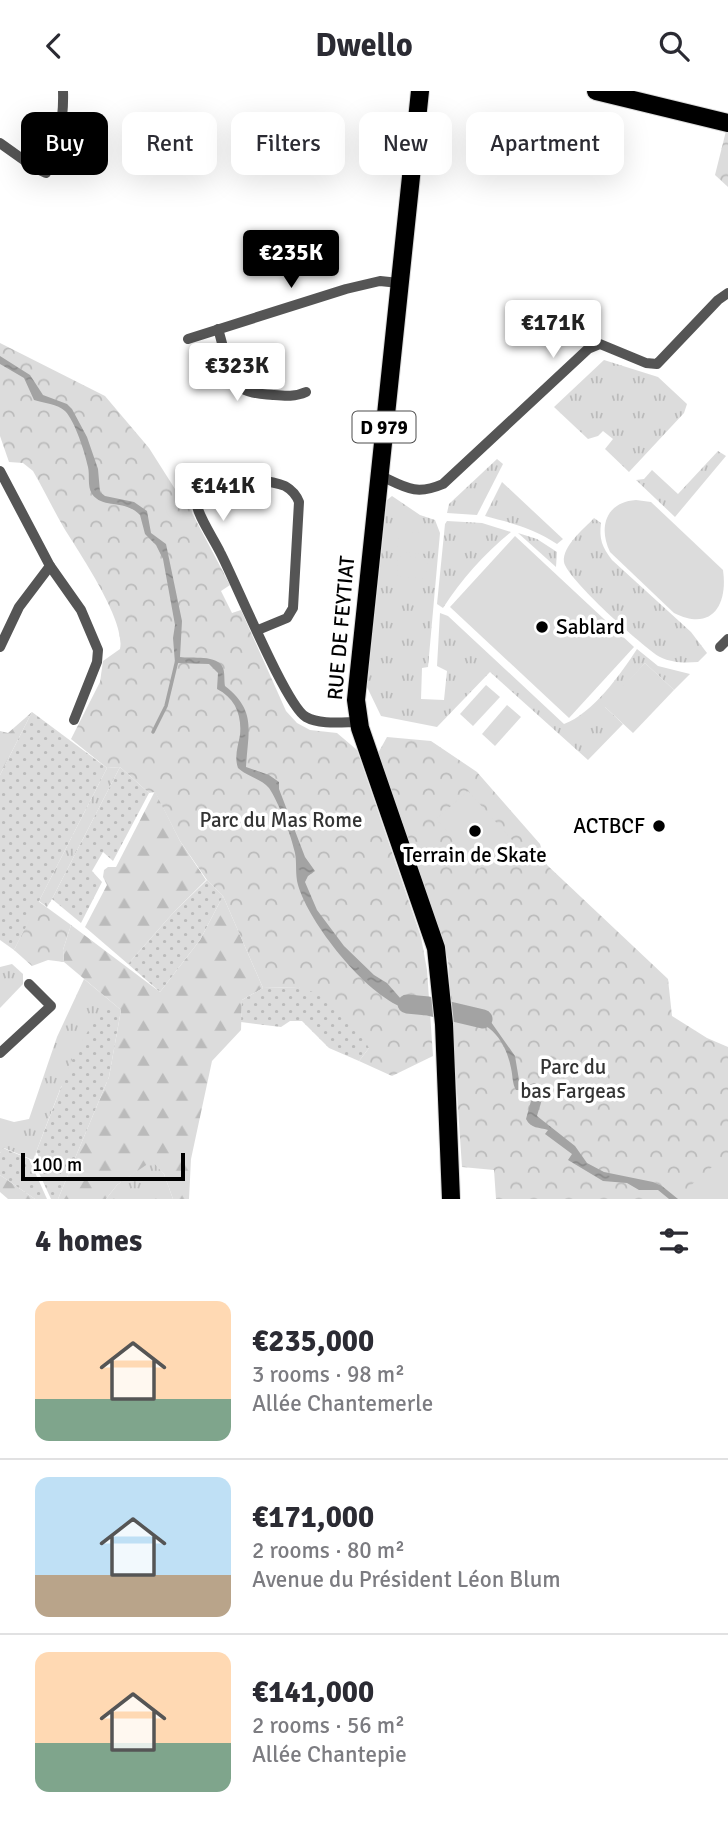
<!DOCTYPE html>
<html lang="en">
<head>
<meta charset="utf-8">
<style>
	body { margin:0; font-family:Signika,sans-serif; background:#f2f2f3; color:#2b2b33; height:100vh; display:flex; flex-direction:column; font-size:26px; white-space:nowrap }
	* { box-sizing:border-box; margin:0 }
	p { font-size:23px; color:#7c7c81 }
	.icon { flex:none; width:38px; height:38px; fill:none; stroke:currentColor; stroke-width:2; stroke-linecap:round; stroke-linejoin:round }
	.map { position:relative; height:1108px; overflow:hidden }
	.sheet { display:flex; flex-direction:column; background:#fff; flex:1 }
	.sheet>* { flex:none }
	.hud { position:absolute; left:21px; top:21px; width:686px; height:63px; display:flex; gap:14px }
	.scale { position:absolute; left:21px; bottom:18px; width:164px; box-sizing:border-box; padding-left:7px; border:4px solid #000; border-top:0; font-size:19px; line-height:24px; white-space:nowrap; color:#000; -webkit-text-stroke:5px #fff; paint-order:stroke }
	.price { position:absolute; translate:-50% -60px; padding:0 16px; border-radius:7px; background:#fff; color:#222; font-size:23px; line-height:46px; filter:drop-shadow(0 2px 4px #0008) }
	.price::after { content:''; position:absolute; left:50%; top:42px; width:21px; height:16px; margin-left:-10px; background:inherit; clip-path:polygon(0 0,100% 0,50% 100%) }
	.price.active { background:#000; color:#fff }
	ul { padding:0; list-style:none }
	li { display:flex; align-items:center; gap:21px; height:175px; padding:0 35px }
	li+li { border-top:2px solid #e1e1e2 }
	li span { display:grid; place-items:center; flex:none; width:196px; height:140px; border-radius:14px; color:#555 }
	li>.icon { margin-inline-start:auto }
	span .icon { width:84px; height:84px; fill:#fffc; stroke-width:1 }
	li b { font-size:30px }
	h2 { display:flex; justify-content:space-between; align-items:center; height:84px; padding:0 35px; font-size:30px }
	.pill { padding:0 24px; border-radius:14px; background:#fff; box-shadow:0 7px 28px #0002; font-size:24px; line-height:63px }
	.pill.active { background:#000; color:#fff }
	header { display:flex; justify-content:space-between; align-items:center; height:91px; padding:0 35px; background:#fff; font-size:32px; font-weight:700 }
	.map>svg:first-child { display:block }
	.grass { fill:url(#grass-tufts) }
	.forest { fill:url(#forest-firs) }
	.park { fill:url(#park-crowns) }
	.garden { fill:url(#garden-dots) }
	.pitch { fill:#dcdcdc }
	.water { fill:url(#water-ripples) }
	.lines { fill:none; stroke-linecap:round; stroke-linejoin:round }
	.stream { stroke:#a3a3a3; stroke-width:3.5 }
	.river { stroke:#a3a3a3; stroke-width:19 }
	.primary-casing { stroke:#dbdbdb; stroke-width:20 }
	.street { stroke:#555; stroke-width:10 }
	.primary { stroke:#000; stroke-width:18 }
	.poi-dot { fill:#000; stroke:#fff; stroke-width:2.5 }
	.labels { text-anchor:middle; stroke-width:7; stroke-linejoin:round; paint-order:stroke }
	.shield { fill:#fff; stroke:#4c4c4c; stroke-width:2 }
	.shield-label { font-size:19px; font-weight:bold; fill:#000 }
	.poi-label { font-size:21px; fill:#000; stroke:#fff; text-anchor:start }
	.street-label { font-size:21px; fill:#000; stroke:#fff }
	.park-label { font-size:21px; fill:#333; stroke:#fff }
</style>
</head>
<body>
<header><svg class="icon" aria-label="back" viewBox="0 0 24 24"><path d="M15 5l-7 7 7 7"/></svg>Dwello<svg class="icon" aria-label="search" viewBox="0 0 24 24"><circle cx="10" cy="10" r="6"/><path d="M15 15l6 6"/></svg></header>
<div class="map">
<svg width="728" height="1108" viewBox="0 0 728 1108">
	<defs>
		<pattern id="grass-tufts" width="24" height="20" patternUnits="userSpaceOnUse" patternTransform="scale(1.75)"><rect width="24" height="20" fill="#dcdcdc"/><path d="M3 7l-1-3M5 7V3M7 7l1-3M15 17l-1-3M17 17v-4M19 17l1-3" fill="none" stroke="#bbb"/></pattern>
		<pattern id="forest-firs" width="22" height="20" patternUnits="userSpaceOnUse" patternTransform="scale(1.75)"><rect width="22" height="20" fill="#dcdcdc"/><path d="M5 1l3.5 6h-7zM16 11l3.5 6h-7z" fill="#bbb"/></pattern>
		<pattern id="park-crowns" width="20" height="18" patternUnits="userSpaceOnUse" patternTransform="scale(1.75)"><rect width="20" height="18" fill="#dcdcdc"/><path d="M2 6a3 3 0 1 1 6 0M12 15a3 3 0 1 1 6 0" fill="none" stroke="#bbb"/></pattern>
		<pattern id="garden-dots" width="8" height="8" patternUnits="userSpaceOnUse" patternTransform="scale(1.75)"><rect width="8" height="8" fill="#dcdcdc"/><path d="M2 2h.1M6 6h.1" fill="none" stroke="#bbb" stroke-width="1.8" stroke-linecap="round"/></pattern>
		<pattern id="water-ripples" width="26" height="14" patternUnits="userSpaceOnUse" patternTransform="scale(1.75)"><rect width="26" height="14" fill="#a3a3a3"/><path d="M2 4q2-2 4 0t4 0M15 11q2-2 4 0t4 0" fill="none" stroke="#8b8b8b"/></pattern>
	</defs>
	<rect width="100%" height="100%" fill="#fff"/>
	<g class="grass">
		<polygon points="604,269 658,286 687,313 684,322 629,381 605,358 613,348 603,340 598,345 588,348 554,316"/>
		<polygon points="718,360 726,365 675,426 636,389 644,388 652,379 678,403"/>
		<polygon points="497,368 503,373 477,424 447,422 449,413"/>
		<path d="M502 391 563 448 557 453C534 438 512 432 485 425Z"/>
		<path d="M392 405 420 424 435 429 440 442 428 576 422 577 421 608 444 609 447 580 437 575 440 522 448 525 564 633C592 623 621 583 637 558L658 575 690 583 674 599 645 572 605 616 623 633 588 669 490 581 437 636 381 625 367 596 387 409Z"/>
		<path d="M594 427 601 432C599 448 602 456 612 469L691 541 707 562 698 571C685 572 672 572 660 566 644 557 566 487 564 471 562 455 584 438 594 427Z"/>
		<path d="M447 430 482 432 511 441C483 464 463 487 443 517L437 513 445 433Z"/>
		<polygon points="518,442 537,448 557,461 556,476"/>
		<polygon points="120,676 52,808 47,816 39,810 107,677"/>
		<polygon points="12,873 23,883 23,893 0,917 0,876"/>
		<polygon points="84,888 121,919 61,996 33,1069 4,1057 0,1062 0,1027 14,1031 29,1028 57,946"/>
		<polygon points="152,1069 164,1083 173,1108 106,1108 117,1094"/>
	</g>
	<g class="forest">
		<polygon points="32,621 0,684 0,640 8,642"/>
		<polygon points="155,700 180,750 206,789 173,822 128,873 85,836 107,794 103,786 104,779 108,776 116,776"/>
		<polygon points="223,805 263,897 242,909 241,939 212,970 191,1068 189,1108 173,1108 164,1083 152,1070 117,1094 106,1108 58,1108 109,986 121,919 64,871 63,859 71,834 160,901 200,849"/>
		<polygon points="0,1084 35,1108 8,1108 0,1101"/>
	</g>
	<g class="park">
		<polygon points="726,40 728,41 728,96 715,84"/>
		<path d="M0 252 105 305 149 357 182 409H190L192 422 230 494 221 500 232 522 241 519 286 620 297 632 310 639 337 642 357 659 421 846 427 879 433 965 392 985 359 970 369 957 299 896 263 897 223 805 207 789 180 750 155 701 149 702 120 676 107 677 71 648 100 591 103 570 120 558C126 530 80 463 64 437 53 418 44 399 33 380L23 372 9 371 0 345Z"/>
		<polygon points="387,646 431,650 477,681 540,753 547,774 668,888 672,925 707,947 728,956 728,1108 496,1108 494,1079 462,1076 448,869 377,664"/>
		<polygon points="38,810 71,834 63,859 64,871 48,869 32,875 14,859"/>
	</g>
	<g class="garden">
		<polygon points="32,621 107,677 14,859 0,849 0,684"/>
		<polygon points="120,676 149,702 113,770 103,761 92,780 102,791 81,832 52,808"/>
		<polygon points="207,789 223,805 200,849 160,901 128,873 173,822"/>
		<path d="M299 896C333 906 352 927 369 957L359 970 329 957 302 930H290L281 936 241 931 242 909 263 897Z"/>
		<polygon points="104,914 121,919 109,986 58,1108 51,1108 33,1069 74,963"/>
		<polygon points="3,1057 29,1068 47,1108 35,1108 0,1084 0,1062"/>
	</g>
	<g class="pitch">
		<path d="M636 409 651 411 723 479C728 514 712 541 674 522L610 461C598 436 606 411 636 409Z"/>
		<polygon points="399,440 430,443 428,463 397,461"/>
		<polygon points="515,445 634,556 569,627 450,516"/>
		<polygon points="398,465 428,467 426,488 397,485"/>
		<polygon points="645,572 674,599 633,642 604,615"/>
		<polygon points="486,594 500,606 473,635 460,623"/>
		<polygon points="507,614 521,626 495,655 482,643"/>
		<polygon points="468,700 513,750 479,778 436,728"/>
		<polygon points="728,1062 728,1108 701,1108 690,1095"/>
	</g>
	<g class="water">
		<path d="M0 265 30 284 43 304 67 313 72 318 87 346 98 378 100 401 105 405 134 411 147 420 151 442 166 453 182 530 180 566C191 568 218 563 223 577 225 582 224 590 225 595 257 620 248 640 246 676L269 684 279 691V698L305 766 315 780 308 785 305 791 317 819 344 855 374 884 387 892 401 908 414 913H430V919C422 919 412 920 404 917 365 903 309 832 298 794 295 783 297 772 295 762 291 744 279 712 269 697 262 688 246 685 238 677 234 666 238 655 240 644 242 624 235 607 217 598L218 582 209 573 175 572 173 547 175 534 163 468 156 454 145 443 140 424C123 407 104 419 92 403 87 395 90 384 88 376 85 362 75 330 65 320 58 313 43 312 34 309L24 287 0 273Z"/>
		<path d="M459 920 478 923 491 931 515 965 519 989 527 994 535 992C548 1000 540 1013 537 1025L575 1055 587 1072 604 1081 653 1091 662 1095 678 1108H669L658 1099H639L627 1092 603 1090 568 1069 572 1063 545 1043 548 1039C539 1036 531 1038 526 1028L534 999H516C512 992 513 986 511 977 505 947 489 930 459 925Z"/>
	</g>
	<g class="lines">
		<polyline class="stream" points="153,641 166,615 177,569"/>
		<polyline class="river" points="407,913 428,915 483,928"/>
		<g class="primary-casing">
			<g id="primary">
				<polyline points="420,0 356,609 360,637 436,857 444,933 451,1108"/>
				<polyline points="596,0 728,32"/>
			</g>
		</g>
		<g class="street">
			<path d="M0 52 35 77 46 82C59 55 64 30 63 0"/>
			<path d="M218 238C224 256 228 289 245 299 253 303 264 303 273 304 285 305 295 306 306 301"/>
			<polyline points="188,248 346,198 380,190 399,192"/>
			<polyline points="0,380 50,475 81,519 98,559 97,571 74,629"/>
			<path d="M379 384C405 396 415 405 443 393L588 258 600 253 646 272 657 273 718 209 728 202"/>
			<path d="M258 539 287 527 293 517 299 411C296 403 292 399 285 395 273 390 224 383 212 387 204 390 197 399 196 408 195 421 214 448 220 461 235 489 286 615 306 626 320 634 343 631 359 631"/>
			<polyline points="0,556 19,516 50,475"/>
			<polyline points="720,556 728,548"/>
			<polyline points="0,962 51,915 29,893"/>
		</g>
		<use href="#primary" class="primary"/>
	</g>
	<g class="poi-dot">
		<circle cx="542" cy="536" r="7"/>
		<circle cx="659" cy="735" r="7"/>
		<circle cx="475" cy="740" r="7"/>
	</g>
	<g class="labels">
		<rect class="shield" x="352.5" y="320.5" width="63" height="31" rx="5"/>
		<g class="shield-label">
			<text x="384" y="343">D 979</text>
		</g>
		<g class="poi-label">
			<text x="556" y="543">Sablard</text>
			<text x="645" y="742" text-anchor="end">ACTBCF</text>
			<text x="475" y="771" text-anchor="middle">Terrain de Skate</text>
		</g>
		<g class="street-label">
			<text transform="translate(341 537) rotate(-85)" y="7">RUE DE FEYTIAT</text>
		</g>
		<g class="park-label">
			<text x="281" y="736">Parc du Mas Rome</text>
			<text x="573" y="983">Parc du<tspan x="573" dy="24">bas Fargeas</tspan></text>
		</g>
	</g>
</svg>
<div class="scale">100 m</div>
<b class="price active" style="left:291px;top:199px">€235K</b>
<b class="price" style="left:553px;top:269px">€171K</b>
<b class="price" style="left:237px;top:312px">€323K</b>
<b class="price" style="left:223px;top:432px">€141K</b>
<div class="hud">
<a class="pill active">Buy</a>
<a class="pill">Rent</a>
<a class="pill">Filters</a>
<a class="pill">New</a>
<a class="pill">Apartment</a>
</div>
</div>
<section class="sheet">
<h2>4 homes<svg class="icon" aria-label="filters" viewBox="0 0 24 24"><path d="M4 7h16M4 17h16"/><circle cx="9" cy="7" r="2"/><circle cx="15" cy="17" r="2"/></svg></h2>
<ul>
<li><span style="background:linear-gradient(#ffd9b3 70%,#7fa58c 0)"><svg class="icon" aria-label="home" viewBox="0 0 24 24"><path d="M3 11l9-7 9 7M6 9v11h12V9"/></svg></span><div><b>€235,000</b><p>3 rooms · 98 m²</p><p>Allée Chantemerle</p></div></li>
<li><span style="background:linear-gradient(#bfe0f5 70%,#b9a48a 0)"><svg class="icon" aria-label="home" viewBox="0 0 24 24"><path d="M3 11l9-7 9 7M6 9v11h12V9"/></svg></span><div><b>€171,000</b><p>2 rooms · 80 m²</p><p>Avenue du Président Léon Blum</p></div></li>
<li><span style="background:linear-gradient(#ffd9b3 65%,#7fa58c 0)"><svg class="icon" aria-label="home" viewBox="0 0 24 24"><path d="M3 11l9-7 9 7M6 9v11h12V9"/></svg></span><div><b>€141,000</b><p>2 rooms · 56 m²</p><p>Allée Chantepie</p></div></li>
</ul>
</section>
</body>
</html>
